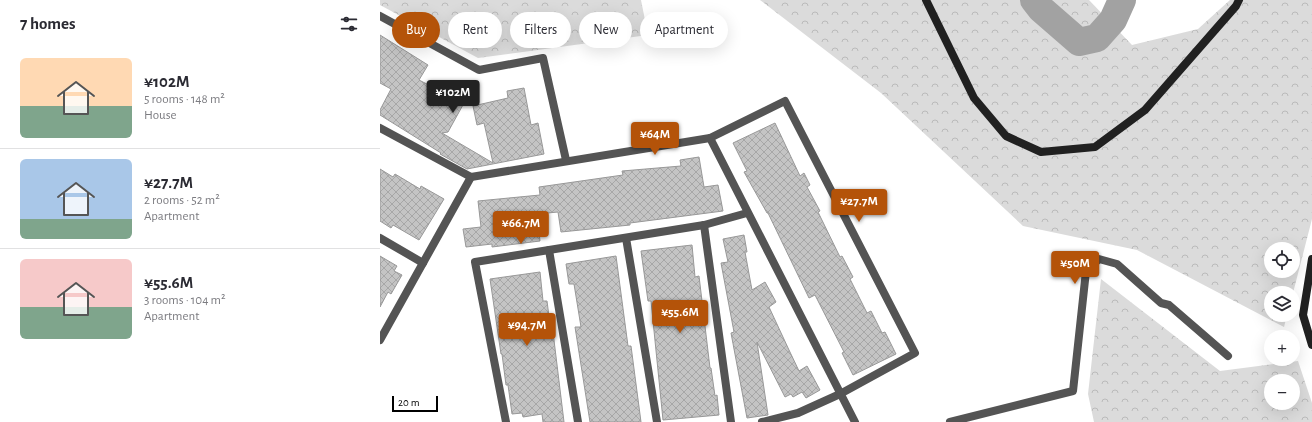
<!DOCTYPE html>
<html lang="en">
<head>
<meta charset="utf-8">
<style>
	body { margin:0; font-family:"Alegreya Sans",sans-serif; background:#f2f2f3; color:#2b2b33; height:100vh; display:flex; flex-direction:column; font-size:15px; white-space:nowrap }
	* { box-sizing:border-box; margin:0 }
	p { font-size:13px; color:#7c7c81 }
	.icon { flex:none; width:22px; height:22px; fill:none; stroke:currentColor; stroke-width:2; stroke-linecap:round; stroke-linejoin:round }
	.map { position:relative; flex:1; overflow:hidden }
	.sheet { display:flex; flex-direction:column; background:#fff; width:380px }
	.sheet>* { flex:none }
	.guide { position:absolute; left:12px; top:12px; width:380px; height:36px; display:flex; gap:8px }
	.tools { position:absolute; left:884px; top:242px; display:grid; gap:8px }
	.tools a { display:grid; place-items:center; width:36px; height:36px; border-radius:50%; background:#fff; box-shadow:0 4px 16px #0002; font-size:20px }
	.scale { position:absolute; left:12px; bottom:10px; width:46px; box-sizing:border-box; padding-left:4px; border:2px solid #000; border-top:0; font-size:11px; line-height:14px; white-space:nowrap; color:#000; -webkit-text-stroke:3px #fff; paint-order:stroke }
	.price { position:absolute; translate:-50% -34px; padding:0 9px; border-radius:4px; background:#b45309; color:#fff; font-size:13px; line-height:26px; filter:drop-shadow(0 1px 2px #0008) }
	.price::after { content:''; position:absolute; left:50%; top:24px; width:12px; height:9px; margin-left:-6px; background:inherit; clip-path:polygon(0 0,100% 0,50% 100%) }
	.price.current { background:#222; color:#fff }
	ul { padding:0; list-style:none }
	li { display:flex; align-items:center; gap:12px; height:100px; padding:0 20px }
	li+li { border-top:1px solid #e1e1e2 }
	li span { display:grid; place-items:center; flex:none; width:112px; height:80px; border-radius:6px; color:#555 }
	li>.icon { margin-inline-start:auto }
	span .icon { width:48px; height:48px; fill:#fffc; stroke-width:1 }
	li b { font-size:17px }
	h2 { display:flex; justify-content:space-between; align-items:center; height:48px; padding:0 20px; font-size:17px }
	.chip { padding:0 14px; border-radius:18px; background:#fff; box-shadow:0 4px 16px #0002; font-size:14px; line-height:36px }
	.chip.current { background:#b45309; color:#fff }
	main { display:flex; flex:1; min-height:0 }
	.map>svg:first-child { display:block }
	.forest { fill:url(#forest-crowns); fill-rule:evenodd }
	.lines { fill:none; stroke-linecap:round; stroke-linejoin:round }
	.river { stroke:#a2a2a2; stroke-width:28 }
	.building { fill:url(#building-cross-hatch); stroke:#989898 }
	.street { stroke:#545454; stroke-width:8 }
	.secondary { stroke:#212121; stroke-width:8 }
</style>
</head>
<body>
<main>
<section class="sheet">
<h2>7 homes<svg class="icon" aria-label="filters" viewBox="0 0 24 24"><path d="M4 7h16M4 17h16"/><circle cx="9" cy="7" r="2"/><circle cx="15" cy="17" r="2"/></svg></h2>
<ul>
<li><span style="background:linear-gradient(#ffd9b3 60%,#7fa58c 0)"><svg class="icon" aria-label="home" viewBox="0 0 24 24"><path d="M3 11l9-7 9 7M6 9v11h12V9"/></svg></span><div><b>¥102M</b><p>5 rooms · 148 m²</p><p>House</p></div></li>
<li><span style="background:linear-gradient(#a9c7e8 75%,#7fa58c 0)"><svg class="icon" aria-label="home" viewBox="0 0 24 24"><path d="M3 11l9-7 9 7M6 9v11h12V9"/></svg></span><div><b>¥27.7M</b><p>2 rooms · 52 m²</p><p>Apartment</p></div></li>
<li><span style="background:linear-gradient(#f6c9c9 60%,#7fa58c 0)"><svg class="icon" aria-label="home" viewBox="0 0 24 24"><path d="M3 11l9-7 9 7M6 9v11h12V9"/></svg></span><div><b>¥55.6M</b><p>3 rooms · 104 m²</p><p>Apartment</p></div></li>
</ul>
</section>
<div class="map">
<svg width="932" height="422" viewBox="0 0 932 422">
	<defs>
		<pattern id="forest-crowns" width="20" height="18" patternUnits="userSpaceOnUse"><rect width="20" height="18" fill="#dbdbdb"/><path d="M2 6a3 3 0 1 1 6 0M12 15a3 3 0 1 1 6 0" fill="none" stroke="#bababa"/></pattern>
		<pattern id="building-cross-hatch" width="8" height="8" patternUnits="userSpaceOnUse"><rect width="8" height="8" fill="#c4c4c4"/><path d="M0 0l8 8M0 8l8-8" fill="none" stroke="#a7a7a7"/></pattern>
	</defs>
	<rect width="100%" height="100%" fill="#fff"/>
	<g class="forest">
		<polygon points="0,0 261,0 268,35 98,58 0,5"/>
		<path d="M380 0H709L752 45 818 29 850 0H932V219L913 293H891V315H907L904 327 757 250 643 226 501 93ZM891 249H913V271H891Z"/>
		<path d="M721 279 840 371 918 361 932 403V422H714L708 394ZM891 381H913V403H891Z"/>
	</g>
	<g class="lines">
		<polyline class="river" points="654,0 661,9 699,42 717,38 733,20 742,0"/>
	</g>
	<g class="building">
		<polygon points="0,35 48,65 39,80 84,103 68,132 62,133 113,163 104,123 97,125 93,106 128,98 127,91 144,88 151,125 158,123 164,154 87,169 60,154 61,153 0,115 0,110 11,89 0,83"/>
		<polygon points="395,123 420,176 424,173 430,185 427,187 440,211 438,212 460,257 462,256 473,277 470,279 487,313 491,311 502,333 505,332 516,354 473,375 462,353 464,352 435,295 429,298 388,213 387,213 364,172 367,171 353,143"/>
		<polygon points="319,157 324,187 338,185 343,211 250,223 250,225 181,232 178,212 157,214 160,241 112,247 112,244 86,247 83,229 101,227 98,201 160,195 159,187 243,175 242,171 301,166 300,160"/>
		<polygon points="0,169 13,177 15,174 40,189 41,186 64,199 39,240 13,225 11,228 0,221"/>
		<polygon points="364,235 367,252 365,252 372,290 385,282 396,302 389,307 409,350 419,371 427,366 440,390 426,398 422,392 413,397 411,394 405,397 377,342 388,415 367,418 351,333 354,332 341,263 348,262 343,239"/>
		<polygon points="312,245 315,277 319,276 330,368 331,368 335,396 337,395 339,415 283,420 271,301 268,301 261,251"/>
		<polygon points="0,256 17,266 14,271 22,275 11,294 8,292 0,307"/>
		<polygon points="236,256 248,346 251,346 261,422 210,422 195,327 201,327 194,284 189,284 186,264"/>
		<polygon points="160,272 163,301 167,301 171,332 173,332 184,422 163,422 162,414 143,417 142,413 132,414 128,385 126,385 122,354 121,354 110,279"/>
	</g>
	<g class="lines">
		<g class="street">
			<polyline points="0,16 99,70 163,58 186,160"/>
			<polyline points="0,128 91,177"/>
			<polyline points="330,138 405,101 535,353 460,394 418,413 382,422"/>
			<polyline points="324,225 351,422"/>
			<polyline points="0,238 43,263"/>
			<polyline points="246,238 277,422"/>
			<polyline points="169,250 198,422"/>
			<polyline points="0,340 91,177 330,138 475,422"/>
			<polyline points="126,422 95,262 324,225 367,213"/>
			<polyline points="570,422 693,391 706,271 719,259 737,264 781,303 789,305 848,356"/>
		</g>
		<g class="secondary">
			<polyline points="546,0 594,98 626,136 661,152 715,147 765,110 856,6 859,0"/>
			<polyline points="932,259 923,315 932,345"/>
		</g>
	</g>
</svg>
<div class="tools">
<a><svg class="icon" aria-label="locate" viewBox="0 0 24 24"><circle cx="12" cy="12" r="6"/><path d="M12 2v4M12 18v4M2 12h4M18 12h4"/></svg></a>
<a><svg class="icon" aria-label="layers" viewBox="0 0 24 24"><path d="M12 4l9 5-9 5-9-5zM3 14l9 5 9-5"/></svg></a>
<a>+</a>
<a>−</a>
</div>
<div class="scale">20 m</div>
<b class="price current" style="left:73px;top:114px">¥102M</b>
<b class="price" style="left:275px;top:156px">¥64M</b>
<b class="price" style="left:479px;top:223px">¥27.7M</b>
<b class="price" style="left:141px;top:245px">¥66.7M</b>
<b class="price" style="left:695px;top:285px">¥50M</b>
<b class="price" style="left:300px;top:334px">¥55.6M</b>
<b class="price" style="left:147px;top:347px">¥94.7M</b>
<div class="guide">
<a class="chip current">Buy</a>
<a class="chip">Rent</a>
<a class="chip">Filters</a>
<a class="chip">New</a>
<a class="chip">Apartment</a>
</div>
</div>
</main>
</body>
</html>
